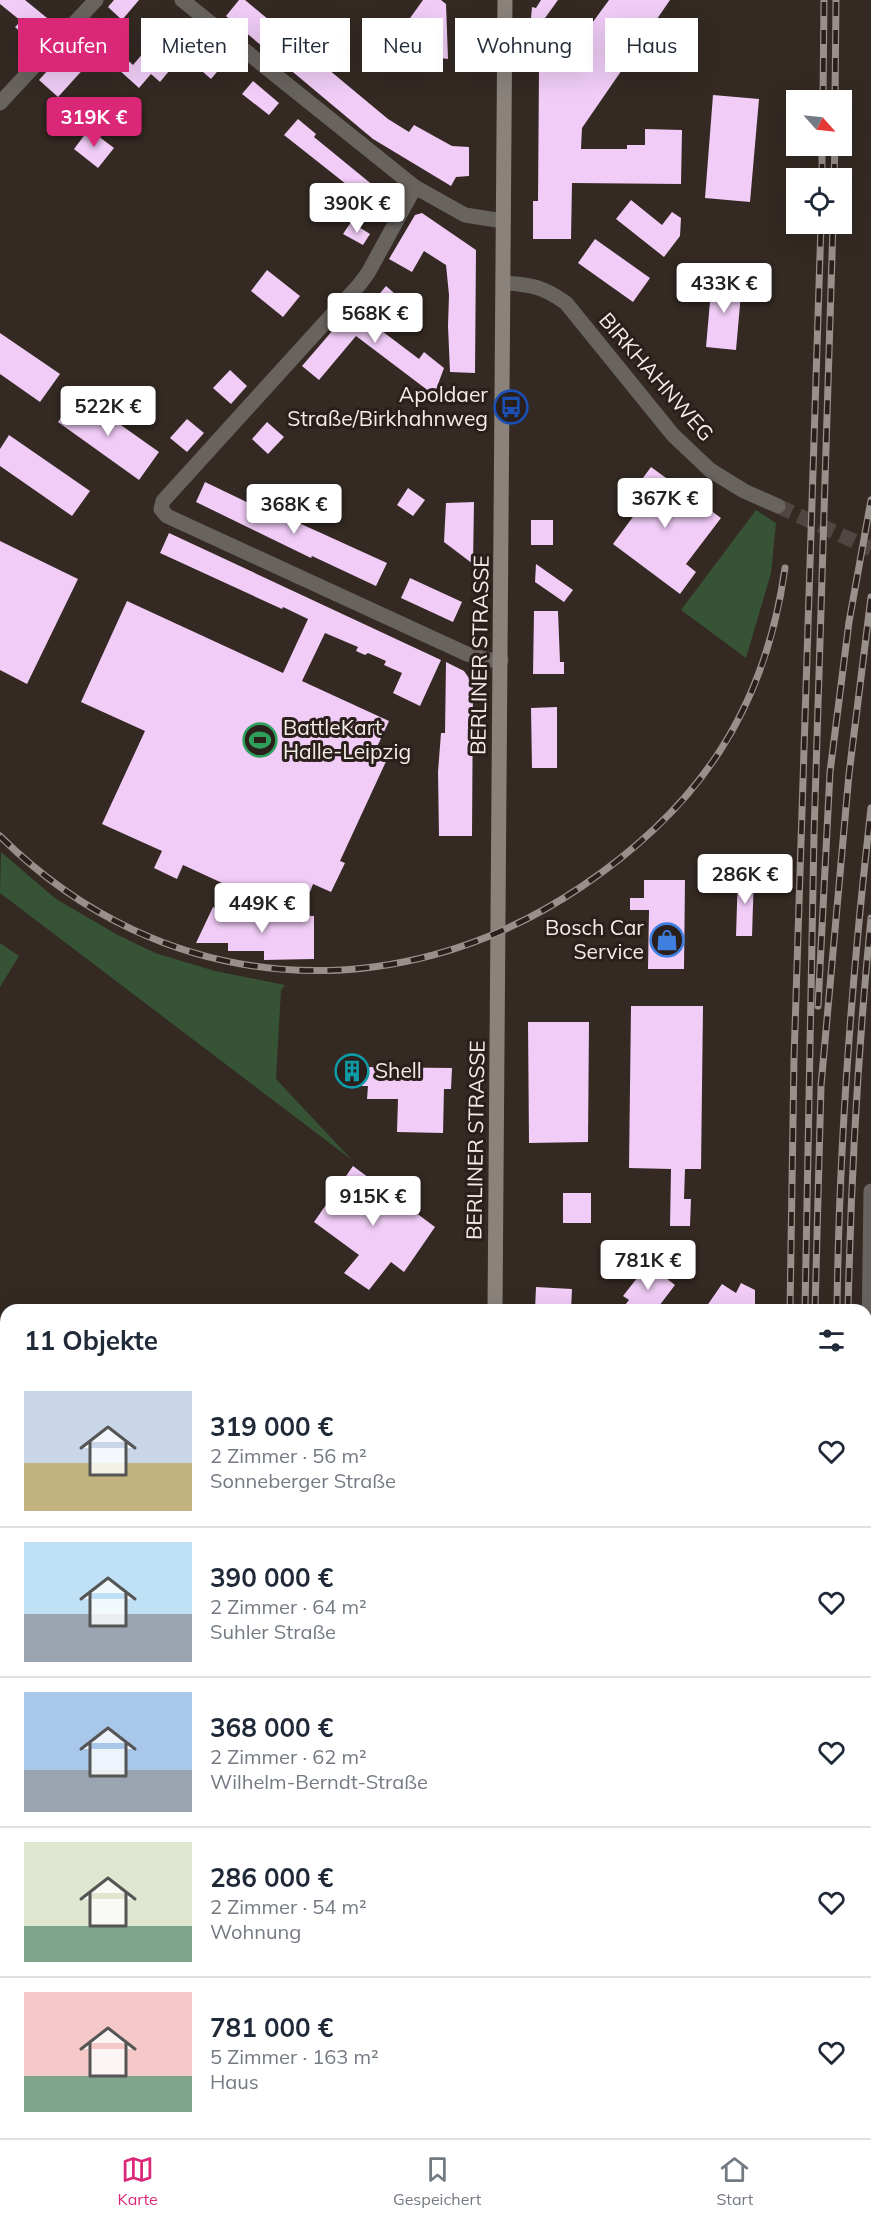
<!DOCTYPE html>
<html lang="de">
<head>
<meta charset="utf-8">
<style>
	body { margin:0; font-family:Mulish,sans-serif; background:#f2f2f3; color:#1f2937; height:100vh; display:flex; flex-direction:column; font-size:22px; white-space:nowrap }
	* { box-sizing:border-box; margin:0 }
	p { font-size:20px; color:#747a83 }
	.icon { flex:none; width:33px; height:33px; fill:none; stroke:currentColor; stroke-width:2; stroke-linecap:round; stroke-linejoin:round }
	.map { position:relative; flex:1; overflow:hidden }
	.sheet { position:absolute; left:0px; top:1304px; width:872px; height:836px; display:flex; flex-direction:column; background:#fff; border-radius:18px 18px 0 0; box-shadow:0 6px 24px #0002 }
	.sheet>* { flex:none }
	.top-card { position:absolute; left:18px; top:18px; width:836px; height:54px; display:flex; gap:12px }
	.needle { width:39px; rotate:117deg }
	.buttons { position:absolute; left:786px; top:90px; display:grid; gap:12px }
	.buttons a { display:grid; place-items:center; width:66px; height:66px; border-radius:0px; background:#fff; box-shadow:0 6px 24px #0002; font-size:30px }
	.price { position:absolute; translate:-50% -51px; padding:0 14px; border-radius:6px; background:#fff; color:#222; font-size:20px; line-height:39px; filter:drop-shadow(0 2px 3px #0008) }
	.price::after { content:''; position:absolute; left:50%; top:36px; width:18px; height:14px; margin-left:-9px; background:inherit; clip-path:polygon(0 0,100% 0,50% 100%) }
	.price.selected { background:#db2777; color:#fff }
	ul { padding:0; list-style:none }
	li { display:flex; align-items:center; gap:18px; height:150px; padding:0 24px }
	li+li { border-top:2px solid #e0e1e3 }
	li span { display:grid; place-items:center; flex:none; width:168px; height:120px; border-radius:0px; color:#555 }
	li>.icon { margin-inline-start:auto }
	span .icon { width:72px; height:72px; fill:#fffc; stroke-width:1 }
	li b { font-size:26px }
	h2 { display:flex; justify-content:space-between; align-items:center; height:72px; padding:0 24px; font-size:26px }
	.pill { padding:0 21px; border-radius:0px; background:#fff; box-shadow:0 6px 24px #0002; font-size:21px; line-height:54px }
	.pill.selected { background:#db2777; color:#fff }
	.menu { display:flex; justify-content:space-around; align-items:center; height:84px; border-top:2px solid #e0e1e3; background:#fff; font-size:16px; color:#747a83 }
	.menu a { display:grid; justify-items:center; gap:3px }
	.menu .selected { color:#db2777 }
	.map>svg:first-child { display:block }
	.green { fill:#365435 }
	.building { fill:#f0ccf6 }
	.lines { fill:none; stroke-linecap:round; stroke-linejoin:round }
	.street-tunnel { stroke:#514641; stroke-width:15; stroke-dasharray:15 8; stroke-linecap:butt }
	.street { stroke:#68635f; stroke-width:15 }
	.secondary { stroke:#8a827b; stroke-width:15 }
	.primary { stroke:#a49a91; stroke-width:15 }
	.rail-casing { stroke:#99908b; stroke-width:7 }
	.rail { stroke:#2a1f1a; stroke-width:4.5; stroke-dasharray:14; stroke-linecap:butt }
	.labels { text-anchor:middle; stroke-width:6; stroke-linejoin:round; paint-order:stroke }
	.street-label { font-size:21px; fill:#f5ede9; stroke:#2a1f1a }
	.poi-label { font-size:21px; fill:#f5ede9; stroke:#2a1f1a; text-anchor:end }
</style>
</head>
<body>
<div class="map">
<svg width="871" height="2138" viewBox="0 0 871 2138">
	<rect width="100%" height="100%" fill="#342923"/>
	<g class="green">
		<polygon points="756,510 776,523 771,573 746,658 681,610"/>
		<polygon points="1,852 56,899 116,934 155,953 215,971 285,985 281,990 276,1079 352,1160 0,893"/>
		<polygon points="0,943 19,956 0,987"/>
	</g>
	<g class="building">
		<polygon points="0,0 25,0 52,22 33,43 15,27 21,21 0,4"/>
		<polygon points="114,0 139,0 122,20 108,7"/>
		<polygon points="239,0 245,0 388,119 409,132 414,125 452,146 469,147 469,176 456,177 451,186 373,139 226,16"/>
		<polygon points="423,0 441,0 446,4 448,59 433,57 400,32"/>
		<polygon points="541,0 558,0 540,25 531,18 532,7 536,8"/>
		<polygon points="609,0 670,0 582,128 581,149 627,149 627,145 645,145 645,129 682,130 681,184 572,183 571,239 533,239 533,201 538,201 539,67 555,45 566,53 584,28 587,30"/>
		<polygon points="79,36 98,53 58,97 39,80"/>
		<polygon points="106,41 133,65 150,45 174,65 160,82 151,74 139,88 98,51"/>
		<polygon points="210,45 227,60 211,79 194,64"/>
		<polygon points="253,81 279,103 269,115 242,94"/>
		<polygon points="713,95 759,99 750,202 705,198"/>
		<polygon points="298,119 316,134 314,137 380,191 370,203 284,135"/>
		<polygon points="89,129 114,148 98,168 74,149"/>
		<polygon points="631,200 662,225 672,212 681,218 680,236 664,257 616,219"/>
		<polygon points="422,213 476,250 475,373 450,372 448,326 449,295 446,265 424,251 412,272 389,259 415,215"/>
		<polygon points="351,222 370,234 363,245 343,234"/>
		<polygon points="595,239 650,278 633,302 578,263"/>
		<polygon points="267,270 300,296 283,317 251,291"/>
		<polygon points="712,279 742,282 736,350 706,347"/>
		<polygon points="386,286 402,300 378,328 419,359 424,352 444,368 434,395 356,336 319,380 302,366 352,308 362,315"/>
		<polygon points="0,333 60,374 40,402 0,374"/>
		<polygon points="230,370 247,386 231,404 213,388"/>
		<polygon points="77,394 159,452 139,480 58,422"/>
		<polygon points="187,419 204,433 187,452 170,438"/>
		<polygon points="267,422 284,437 268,454 252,439"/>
		<polygon points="9,435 90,491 72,516 0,466 0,449"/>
		<polygon points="651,467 721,518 686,564 696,572 680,594 613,544 635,514 623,505"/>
		<polygon points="205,482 276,516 277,513 387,563 376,586 312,556 311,558 196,502"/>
		<polygon points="408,488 425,500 413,516 397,505"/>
		<polygon points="474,502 473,564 444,542 446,503"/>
		<rect x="531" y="520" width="22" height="25"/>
		<polygon points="169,533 441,660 420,706 393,693 402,673 384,665 386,661 368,653 365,655 356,651 358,647 325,633 302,681 389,721 376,749 389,755 340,861 345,863 331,892 313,884 310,892 231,887 183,865 177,879 154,868 162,851 102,824 145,731 81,702 127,601 283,673 308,619 283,607 282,609 160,553"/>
		<polygon points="0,541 78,579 27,684 0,670"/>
		<polygon points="536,564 573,590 564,602 535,582"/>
		<polygon points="410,578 462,602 453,622 401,598"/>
		<polygon points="534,611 558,611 560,662 564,662 564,674 533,674"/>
		<polygon points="446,662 464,671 473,684 472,836 439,836 438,772 441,733 445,733"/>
		<polygon points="557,707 557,768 532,768 531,708"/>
		<polygon points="738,873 754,874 752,936 736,936"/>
		<polygon points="644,880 685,880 684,969 648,969 649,910 630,910 630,898 644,898"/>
		<polygon points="213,907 228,914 314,916 314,959 264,960 264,951 228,951 228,943 196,943"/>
		<polygon points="631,1006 703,1006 701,1169 685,1169 684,1199 691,1199 690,1226 670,1226 671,1169 629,1168"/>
		<polygon points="528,1022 589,1022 588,1142 529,1143"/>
		<polygon points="362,1056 362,1067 452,1068 451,1089 444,1089 443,1133 397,1132 398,1099 367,1099 368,1086 342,1086 342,1057"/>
		<polygon points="353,1166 435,1227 404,1272 391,1262 369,1290 344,1273 359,1255 314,1222"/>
		<rect x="563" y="1193" width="28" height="30"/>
		<polygon points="648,1264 675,1285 656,1310 621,1310 629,1300 623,1296"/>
		<polygon points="741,1283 755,1290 755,1310 704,1310 722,1284 736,1293"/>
		<polygon points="536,1287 572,1289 571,1310 535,1310"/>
	</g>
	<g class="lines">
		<polyline class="street-tunnel" points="778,506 871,549"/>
		<g class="street">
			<polyline points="182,0 415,187 465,215 503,221"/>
			<polyline points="0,103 96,0"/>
			<polyline points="415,187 368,273 359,285 163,501 161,509 167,516 467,654 489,660 501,660"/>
			<path d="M503 283C530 284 544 287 566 303L673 435 710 470 744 491 778 506"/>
			<polyline points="871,1191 868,1402 871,1473"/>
		</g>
		<g class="secondary">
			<polyline points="495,1310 505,0"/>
			<polyline points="489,2138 489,2133"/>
		</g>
		<g class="primary">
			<polyline points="0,1617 6,1614"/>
			<polyline points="0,1745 6,1750"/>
			<polyline points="287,2133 293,2138"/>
			<polyline points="802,2133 811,2138"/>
			<polyline points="421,2138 429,2133"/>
		</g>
		<g class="rail-casing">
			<g id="rail">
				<polyline points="823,100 824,0"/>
				<polyline points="835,100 836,0"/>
				<polyline points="822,178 822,146"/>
				<polyline points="834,178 835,146"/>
				<path d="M0 836C162 997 393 1013 581 887 699 808 765 710 785 568"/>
				<polyline points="818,1006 830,772 849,622 871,500"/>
				<polyline points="790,1310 794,1059 821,224"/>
				<polyline points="805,1310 814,835 833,224"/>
				<polyline points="815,1310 821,1086 849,774 871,597"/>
				<path d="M837 1310C839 1142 852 974 871 808"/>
				<path d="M848 1310C851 1179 858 1048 871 918"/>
				<polyline points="838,2133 838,2138"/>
				<polyline points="847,2133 847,2138"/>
				<polyline points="772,2138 772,2133"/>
				<polyline points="802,2138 802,2133"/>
				<polyline points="811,2138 811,2133"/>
			</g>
		</g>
		<use href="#rail" class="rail"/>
	</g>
	<defs>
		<g id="bus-ring" transform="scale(1.725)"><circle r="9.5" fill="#2a1f1a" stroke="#1a4fb4" stroke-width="1.5"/><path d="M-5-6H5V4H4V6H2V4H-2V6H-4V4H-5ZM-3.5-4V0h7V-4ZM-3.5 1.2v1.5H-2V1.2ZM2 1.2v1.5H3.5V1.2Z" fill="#1a4fb4"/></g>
		<g id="stadium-ring" transform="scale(1.725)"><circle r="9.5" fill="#2a1f1a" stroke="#2e9e5b" stroke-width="1.5"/><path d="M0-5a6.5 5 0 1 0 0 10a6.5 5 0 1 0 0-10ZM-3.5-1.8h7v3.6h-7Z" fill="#2e9e5b"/></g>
		<g id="shop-ring" transform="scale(1.725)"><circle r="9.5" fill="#2a1f1a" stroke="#3f7fe0" stroke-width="1.5"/><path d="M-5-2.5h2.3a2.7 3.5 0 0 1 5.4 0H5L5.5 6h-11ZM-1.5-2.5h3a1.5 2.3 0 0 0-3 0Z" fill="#3f7fe0"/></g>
		<g id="building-ring" transform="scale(1.725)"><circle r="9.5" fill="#2a1f1a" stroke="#0f9aa8" stroke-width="1.5"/><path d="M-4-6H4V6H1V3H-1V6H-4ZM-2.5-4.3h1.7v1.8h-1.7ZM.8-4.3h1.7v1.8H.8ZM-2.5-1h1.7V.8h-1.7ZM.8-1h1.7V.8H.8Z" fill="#0f9aa8"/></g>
	</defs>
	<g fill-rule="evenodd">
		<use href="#bus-ring" x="511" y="407"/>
		<use href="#stadium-ring" x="260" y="740"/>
		<use href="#shop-ring" x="667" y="940"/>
		<use href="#building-ring" x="352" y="1071"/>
	</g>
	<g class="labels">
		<g class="street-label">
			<text transform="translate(656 377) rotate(49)" y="7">BIRKHAHNWEG</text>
			<text transform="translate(480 655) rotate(-89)" y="7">BERLINER STRASSE</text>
			<text transform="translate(476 1140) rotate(-89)" y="7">BERLINER STRASSE</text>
		</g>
		<g class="poi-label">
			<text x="488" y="402">Apoldaer<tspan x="488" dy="24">Straße/Birkhahnweg</tspan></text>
			<text x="283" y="735" text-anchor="start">BattleKart<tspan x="283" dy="24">Halle-Leipzig</tspan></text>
			<text x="644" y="935">Bosch Car<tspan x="644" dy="24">Service</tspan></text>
			<text x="375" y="1078" text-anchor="start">Shell</text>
		</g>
	</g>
</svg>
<div class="buttons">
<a><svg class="needle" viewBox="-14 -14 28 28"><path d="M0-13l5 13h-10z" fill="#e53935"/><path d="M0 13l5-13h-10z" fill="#747a83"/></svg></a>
<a><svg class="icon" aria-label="locate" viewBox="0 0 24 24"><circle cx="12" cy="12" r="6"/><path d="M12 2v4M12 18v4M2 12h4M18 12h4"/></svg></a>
</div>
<b class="price selected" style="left:94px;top:148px">319K €</b>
<b class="price" style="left:357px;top:234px">390K €</b>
<b class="price" style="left:724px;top:314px">433K €</b>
<b class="price" style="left:375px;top:344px">568K €</b>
<b class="price" style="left:108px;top:437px">522K €</b>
<b class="price" style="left:665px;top:529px">367K €</b>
<b class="price" style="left:294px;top:535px">368K €</b>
<b class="price" style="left:745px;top:905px">286K €</b>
<b class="price" style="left:262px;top:934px">449K €</b>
<b class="price" style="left:373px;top:1227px">915K €</b>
<b class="price" style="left:648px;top:1291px">781K €</b>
<div class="top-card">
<a class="pill selected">Kaufen</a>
<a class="pill">Mieten</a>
<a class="pill">Filter</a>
<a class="pill">Neu</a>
<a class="pill">Wohnung</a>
<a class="pill">Haus</a>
</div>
<section class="sheet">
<h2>11 Objekte<svg class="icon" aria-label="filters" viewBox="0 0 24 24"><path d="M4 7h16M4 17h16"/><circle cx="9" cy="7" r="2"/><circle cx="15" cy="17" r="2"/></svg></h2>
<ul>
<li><span style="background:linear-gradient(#c9d6e8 60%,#c2b280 0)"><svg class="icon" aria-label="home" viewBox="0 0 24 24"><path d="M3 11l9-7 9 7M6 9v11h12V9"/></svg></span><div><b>319 000 €</b><p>2 Zimmer · 56 m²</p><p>Sonneberger Straße</p></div><svg class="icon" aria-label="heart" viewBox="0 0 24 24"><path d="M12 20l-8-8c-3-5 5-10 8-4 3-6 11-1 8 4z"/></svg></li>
<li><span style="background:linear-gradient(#bfe0f5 60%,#9aa5b1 0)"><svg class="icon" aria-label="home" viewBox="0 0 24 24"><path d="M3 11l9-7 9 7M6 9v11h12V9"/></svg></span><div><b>390 000 €</b><p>2 Zimmer · 64 m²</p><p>Suhler Straße</p></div><svg class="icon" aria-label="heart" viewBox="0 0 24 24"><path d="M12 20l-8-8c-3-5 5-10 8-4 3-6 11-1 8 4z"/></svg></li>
<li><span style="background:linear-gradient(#a9c7e8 65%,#9aa5b1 0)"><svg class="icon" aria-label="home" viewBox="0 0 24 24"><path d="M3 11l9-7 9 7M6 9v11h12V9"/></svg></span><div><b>368 000 €</b><p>2 Zimmer · 62 m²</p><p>Wilhelm-Berndt-Straße</p></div><svg class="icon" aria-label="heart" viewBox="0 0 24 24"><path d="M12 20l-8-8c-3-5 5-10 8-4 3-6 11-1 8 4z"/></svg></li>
<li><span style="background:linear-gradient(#dfe7d0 70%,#7fa58c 0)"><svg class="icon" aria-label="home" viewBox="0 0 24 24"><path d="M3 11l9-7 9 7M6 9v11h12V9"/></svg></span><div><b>286 000 €</b><p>2 Zimmer · 54 m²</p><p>Wohnung</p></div><svg class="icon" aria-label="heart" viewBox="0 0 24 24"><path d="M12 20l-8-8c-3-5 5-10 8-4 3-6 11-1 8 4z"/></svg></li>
<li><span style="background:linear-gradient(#f6c9c9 70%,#7fa58c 0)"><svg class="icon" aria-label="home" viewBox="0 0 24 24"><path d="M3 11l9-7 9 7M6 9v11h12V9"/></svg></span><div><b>781 000 €</b><p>5 Zimmer · 163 m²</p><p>Haus</p></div><svg class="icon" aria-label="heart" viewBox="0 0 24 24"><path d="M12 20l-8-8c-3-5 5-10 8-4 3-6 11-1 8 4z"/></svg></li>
</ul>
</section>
</div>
<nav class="menu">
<a class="selected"><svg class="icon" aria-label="map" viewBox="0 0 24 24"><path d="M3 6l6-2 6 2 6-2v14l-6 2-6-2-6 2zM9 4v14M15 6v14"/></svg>Karte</a>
<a><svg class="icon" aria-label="saved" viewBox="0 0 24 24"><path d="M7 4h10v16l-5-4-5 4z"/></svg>Gespeichert</a>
<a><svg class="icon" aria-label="home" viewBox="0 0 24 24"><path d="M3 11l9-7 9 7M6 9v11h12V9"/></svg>Start</a>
</nav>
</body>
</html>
